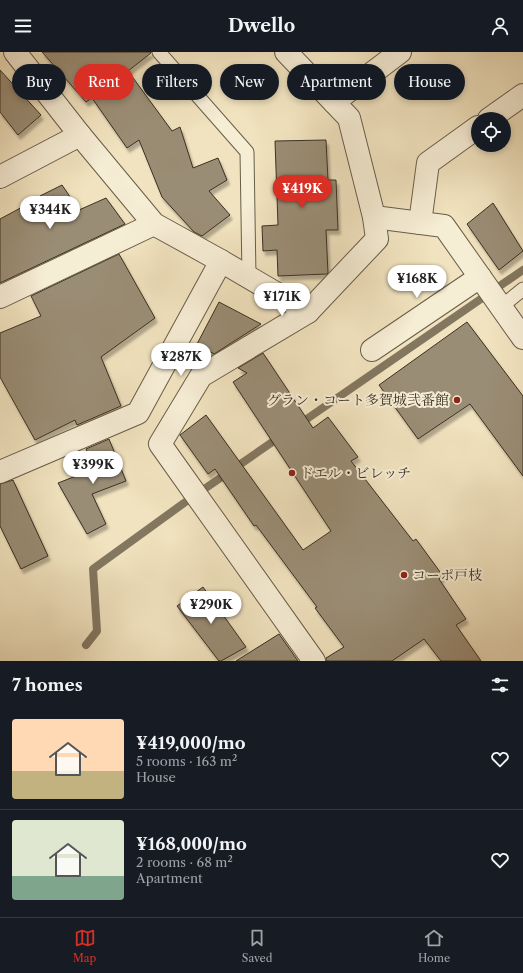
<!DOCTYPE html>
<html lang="en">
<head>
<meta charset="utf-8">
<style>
	body { margin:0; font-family:"Libre Caslon Text","Noto Serif JP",serif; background:#20242c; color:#f1f3f6; height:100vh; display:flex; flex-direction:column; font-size:15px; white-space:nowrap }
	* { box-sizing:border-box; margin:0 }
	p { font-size:13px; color:#9ea1a6 }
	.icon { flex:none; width:22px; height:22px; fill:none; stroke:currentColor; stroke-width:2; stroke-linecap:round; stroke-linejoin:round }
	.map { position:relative; height:609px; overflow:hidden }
	.panel { display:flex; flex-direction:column; background:#171b24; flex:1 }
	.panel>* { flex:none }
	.banner { position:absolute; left:12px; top:12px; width:499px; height:36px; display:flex; gap:8px }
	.buttons { position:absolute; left:471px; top:60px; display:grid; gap:8px }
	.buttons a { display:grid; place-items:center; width:40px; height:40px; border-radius:50%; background:#171b24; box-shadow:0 2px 6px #0003; font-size:20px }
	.price { position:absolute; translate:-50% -34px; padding:0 9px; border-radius:14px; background:#fff; color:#222; font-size:13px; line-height:26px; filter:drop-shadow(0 1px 2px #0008) }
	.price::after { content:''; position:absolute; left:50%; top:24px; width:12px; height:9px; margin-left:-6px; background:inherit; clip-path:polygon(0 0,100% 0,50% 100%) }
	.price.current { background:#d93025; color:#fff }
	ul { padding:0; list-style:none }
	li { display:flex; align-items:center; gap:12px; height:100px; padding:0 12px }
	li+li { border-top:1px solid #363941 }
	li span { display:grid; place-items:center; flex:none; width:112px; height:80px; border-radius:4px; color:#555 }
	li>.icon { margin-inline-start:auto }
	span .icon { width:48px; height:48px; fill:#fffc; stroke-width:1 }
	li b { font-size:17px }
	h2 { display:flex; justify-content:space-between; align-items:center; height:48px; padding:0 12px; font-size:17px }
	.tag { padding:0 14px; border-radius:18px; background:#171b24; box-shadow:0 2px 6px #0003; font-size:14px; line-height:36px }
	.tag.current { background:#d93025; color:#fff }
	header { display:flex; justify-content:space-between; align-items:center; height:52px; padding:0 12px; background:#171b24; font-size:18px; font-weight:700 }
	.tabs { display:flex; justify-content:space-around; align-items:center; height:56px; border-top:1px solid #363941; background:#171b24; font-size:11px; color:#9ea1a6 }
	.tabs a { display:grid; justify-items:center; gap:2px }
	.tabs .current { color:#d93025 }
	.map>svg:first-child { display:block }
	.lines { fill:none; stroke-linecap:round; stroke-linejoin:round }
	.stream { stroke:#837760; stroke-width:8 }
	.building { fill:#9a8d74; stroke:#3b3022; filter:url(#shadow) }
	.lane-casing { stroke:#685d49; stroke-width:15 }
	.street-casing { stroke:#685d49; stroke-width:24 }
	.lane { stroke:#f6edd5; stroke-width:13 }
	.street { stroke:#f6edd5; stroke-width:22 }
	.poi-dot { fill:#8f2418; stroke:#f6edd5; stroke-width:1.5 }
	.labels { text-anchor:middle; stroke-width:4; stroke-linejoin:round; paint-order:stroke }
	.poi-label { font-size:14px; fill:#3b3022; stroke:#f6edd5; text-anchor:start }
</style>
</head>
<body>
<header><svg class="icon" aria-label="menu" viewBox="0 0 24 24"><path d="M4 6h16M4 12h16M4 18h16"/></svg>Dwello<svg class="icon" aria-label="person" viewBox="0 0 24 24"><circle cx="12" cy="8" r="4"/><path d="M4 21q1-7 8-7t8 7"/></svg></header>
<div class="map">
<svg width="523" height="609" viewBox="0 0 523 609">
	<defs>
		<filter id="shadow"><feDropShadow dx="2.5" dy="4.5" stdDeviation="1" flood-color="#0004"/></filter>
	</defs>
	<rect width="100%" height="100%" fill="#f1e3bf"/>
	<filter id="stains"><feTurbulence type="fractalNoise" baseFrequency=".005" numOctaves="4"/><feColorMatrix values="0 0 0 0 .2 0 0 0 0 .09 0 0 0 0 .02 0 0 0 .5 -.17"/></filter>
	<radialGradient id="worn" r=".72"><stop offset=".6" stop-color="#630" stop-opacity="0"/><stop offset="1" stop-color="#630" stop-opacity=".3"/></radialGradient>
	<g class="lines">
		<g class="stream">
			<polyline points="298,373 523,218"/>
			<polyline points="86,593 97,579 93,517 184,451 281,384"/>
		</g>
	</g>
	<g class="building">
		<polygon points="42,0 151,0 151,1 128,19 172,79 180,75 193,116 218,106 227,128 209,139 230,163 202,184 194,180 162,145 139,88 127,96 92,46 86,50"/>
		<polygon points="0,18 41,63 18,83 0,60"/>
		<polygon points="326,88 328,128 336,128 338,178 326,178 328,221 327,222 278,224 277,198 263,199 262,174 278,173 275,89"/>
		<polygon points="62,133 79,158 106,146 125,172 0,231 0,167 41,145 40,144"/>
		<polygon points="493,151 523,199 499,218 467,172"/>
		<polygon points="119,202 155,266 101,305 121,354 77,373 75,368 35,388 0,325 0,281 41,264 31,244"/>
		<polygon points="219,250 261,272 214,302 197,292"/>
		<polygon points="467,270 523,344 523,424 470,352 418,387 379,333"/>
		<polygon points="263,301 313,376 328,365 358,405 351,409 413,489 416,487 443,524 439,527 466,567 456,573 481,609 441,609 424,587 392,609 326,609 326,606 344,595 315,556 317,555 256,473 254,474 215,417 208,422 180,383 206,363 303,498 331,479 233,330 247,321 238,316"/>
		<polygon points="109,387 126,429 92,442 106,472 87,482 58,431 94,417 86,397"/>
		<polygon points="13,428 48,504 21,517 0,474 0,432"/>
		<polygon points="203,535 246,595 221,609 219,609 177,554"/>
		<polygon points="279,582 298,609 236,609"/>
	</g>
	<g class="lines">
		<g class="lane-casing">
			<g id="lane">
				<polyline points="159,0 247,100 249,225"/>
				<polyline points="501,255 523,237"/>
			</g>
		</g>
		<g class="street-casing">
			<g id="street">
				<polyline points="15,0 80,83 154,172 221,209 308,260 377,187 374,165 349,66 286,0"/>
				<polyline points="334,50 400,0"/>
				<polyline points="489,67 523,43"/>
				<polyline points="0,125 80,83"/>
				<polyline points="374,165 444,174 523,286"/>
				<polyline points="420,171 428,111 478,75"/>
				<polyline points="0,245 154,172"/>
				<polyline points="308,260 201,324 160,392 314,609"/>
				<polyline points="372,298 480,225"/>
				<polyline points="0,420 138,361 221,209"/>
			</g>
		</g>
		<use href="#lane" class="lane"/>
		<use href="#street" class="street"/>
	</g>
	<g class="poi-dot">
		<circle cx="457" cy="348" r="4"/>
		<circle cx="292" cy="421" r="4"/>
		<circle cx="404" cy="523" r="4"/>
	</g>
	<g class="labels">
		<g class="poi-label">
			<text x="449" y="353" text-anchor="end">グラン・コート多賀城弐番館</text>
			<text x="300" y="426">ドエル・ビレッチ</text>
			<text x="412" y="528">コーポ戸枝</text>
		</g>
	</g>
	<rect width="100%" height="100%" filter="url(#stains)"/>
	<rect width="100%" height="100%" fill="url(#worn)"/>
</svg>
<div class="buttons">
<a><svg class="icon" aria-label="locate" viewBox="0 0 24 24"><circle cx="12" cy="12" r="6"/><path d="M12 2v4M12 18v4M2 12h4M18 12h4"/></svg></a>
</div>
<b class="price current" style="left:302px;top:157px">¥419K</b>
<b class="price" style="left:50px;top:178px">¥344K</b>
<b class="price" style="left:417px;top:247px">¥168K</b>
<b class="price" style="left:282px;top:265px">¥171K</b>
<b class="price" style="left:181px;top:325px">¥287K</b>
<b class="price" style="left:93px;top:433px">¥399K</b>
<b class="price" style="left:211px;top:573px">¥290K</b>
<div class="banner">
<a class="tag">Buy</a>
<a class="tag current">Rent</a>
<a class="tag">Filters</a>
<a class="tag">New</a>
<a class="tag">Apartment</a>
<a class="tag">House</a>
</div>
</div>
<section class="panel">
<h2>7 homes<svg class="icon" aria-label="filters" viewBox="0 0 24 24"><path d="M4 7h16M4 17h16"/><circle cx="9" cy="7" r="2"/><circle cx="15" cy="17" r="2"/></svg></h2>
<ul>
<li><span style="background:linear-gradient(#ffd9b3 65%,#c2b280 0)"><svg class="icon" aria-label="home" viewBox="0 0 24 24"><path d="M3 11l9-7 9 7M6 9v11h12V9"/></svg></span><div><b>¥419,000/mo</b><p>5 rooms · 163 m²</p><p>House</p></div><svg class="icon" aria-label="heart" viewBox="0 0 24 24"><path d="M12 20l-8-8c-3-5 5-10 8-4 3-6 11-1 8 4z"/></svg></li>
<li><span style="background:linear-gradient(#dfe7d0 70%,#7fa58c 0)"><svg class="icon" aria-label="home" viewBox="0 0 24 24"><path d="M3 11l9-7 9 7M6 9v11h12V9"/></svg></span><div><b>¥168,000/mo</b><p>2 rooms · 68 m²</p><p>Apartment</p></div><svg class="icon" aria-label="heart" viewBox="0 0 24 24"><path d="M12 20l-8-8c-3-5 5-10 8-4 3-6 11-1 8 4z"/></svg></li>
</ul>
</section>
<nav class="tabs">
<a class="current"><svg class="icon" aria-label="map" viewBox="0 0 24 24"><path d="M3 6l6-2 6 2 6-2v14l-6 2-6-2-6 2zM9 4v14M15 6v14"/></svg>Map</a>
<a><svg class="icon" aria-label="saved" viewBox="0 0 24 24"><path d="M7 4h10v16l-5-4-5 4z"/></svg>Saved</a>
<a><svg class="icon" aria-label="home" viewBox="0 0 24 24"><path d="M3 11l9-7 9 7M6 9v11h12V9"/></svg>Home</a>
</nav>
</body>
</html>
